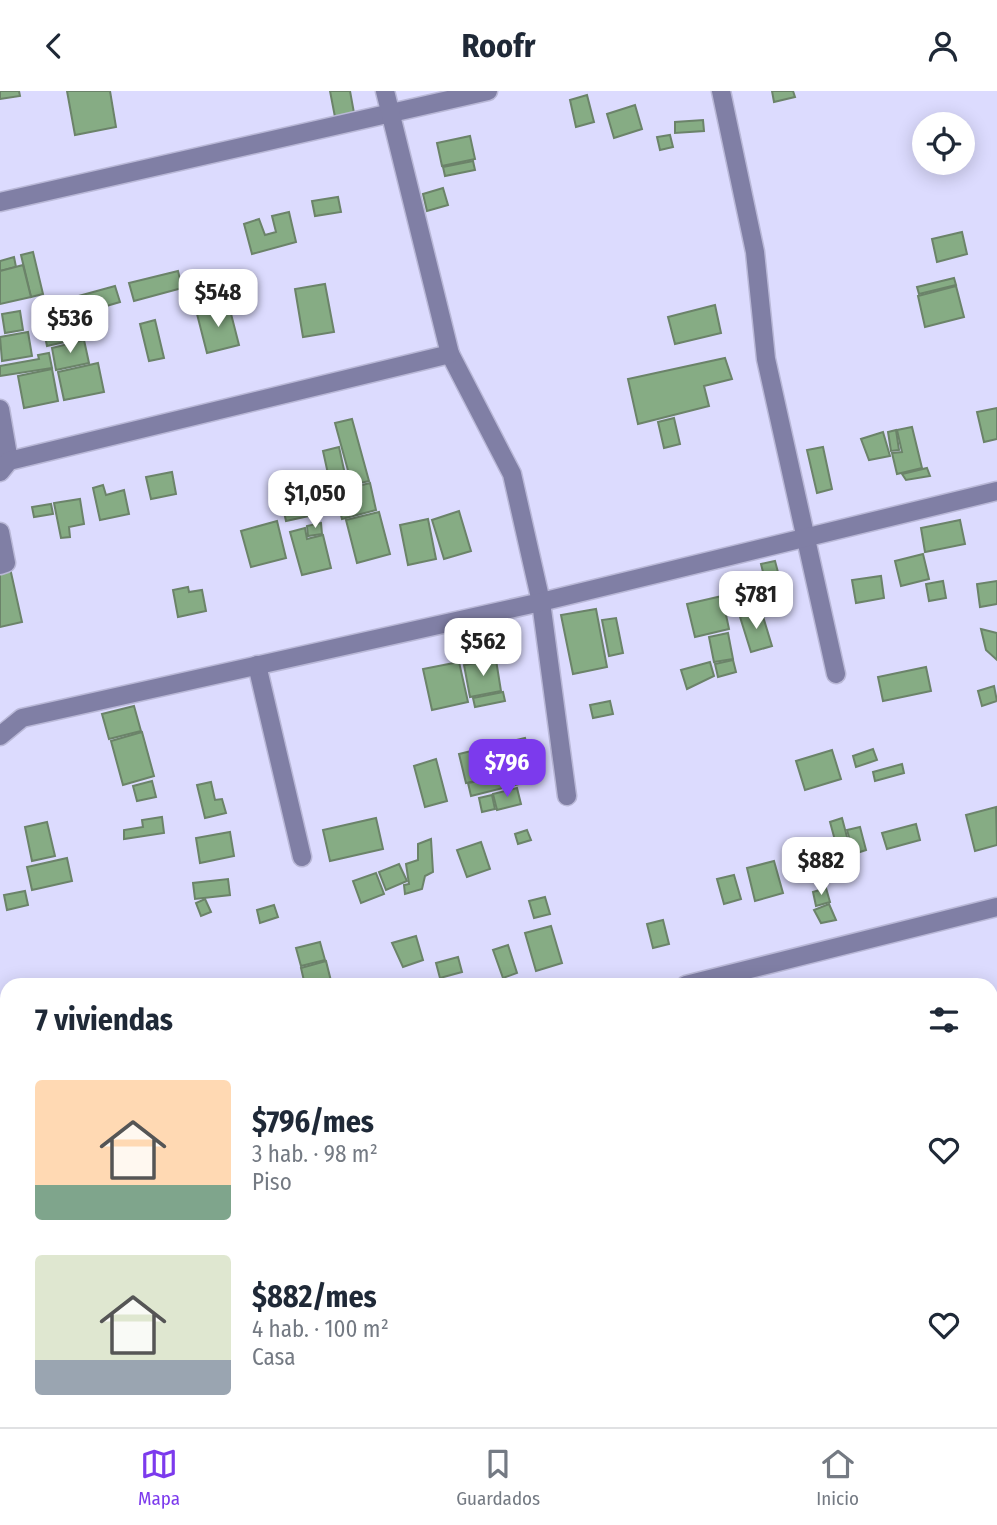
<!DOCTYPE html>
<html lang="es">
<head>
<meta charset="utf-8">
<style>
	body { margin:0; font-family:"Fira Sans Condensed",sans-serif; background:#f6f6f7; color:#1f2937; height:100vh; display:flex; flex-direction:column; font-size:26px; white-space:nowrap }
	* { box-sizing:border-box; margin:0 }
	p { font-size:23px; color:#747a83 }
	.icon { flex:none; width:38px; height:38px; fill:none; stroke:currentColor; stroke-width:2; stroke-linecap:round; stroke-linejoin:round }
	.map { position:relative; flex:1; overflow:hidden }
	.drawer { position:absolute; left:0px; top:887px; width:998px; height:450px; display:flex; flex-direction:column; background:#fff; border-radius:21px 21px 0 0; box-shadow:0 4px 18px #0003 }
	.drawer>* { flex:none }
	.fabs { position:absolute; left:912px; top:21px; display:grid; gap:14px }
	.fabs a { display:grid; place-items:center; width:63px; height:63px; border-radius:50%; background:#fff; box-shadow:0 4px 18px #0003; font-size:35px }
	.price { position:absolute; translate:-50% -60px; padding:0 16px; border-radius:14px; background:#fff; color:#222; font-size:23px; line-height:46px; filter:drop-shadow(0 2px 4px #0008) }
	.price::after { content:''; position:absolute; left:50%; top:42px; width:21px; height:16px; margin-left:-10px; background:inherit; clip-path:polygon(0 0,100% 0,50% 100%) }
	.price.active { background:#7c3aed; color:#fff }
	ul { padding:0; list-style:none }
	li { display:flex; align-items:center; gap:21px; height:175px; padding:0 35px }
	li span { display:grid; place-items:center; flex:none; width:196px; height:140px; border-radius:7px; color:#555 }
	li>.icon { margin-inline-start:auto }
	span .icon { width:84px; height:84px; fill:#fffc; stroke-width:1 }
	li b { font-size:30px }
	h2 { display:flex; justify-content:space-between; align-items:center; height:84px; padding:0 35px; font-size:30px }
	header { display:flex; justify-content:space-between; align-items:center; height:91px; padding:0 35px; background:#fff; font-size:32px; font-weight:700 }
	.menu { display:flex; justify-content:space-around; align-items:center; height:98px; border-top:2px solid #e0e1e3; background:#fff; font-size:19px; color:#747a83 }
	.menu a { display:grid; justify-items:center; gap:4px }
	.menu .active { color:#7c3aed }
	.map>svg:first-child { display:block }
	.building { fill:#86ac84; stroke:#6b8369; stroke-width:2 }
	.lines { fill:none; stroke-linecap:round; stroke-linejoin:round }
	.minor-casing { stroke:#b9b8d7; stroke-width:21 }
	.minor { stroke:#807fa5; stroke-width:18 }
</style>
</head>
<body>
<header><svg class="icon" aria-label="back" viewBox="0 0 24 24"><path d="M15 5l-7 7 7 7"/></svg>Roofr<svg class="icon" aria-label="person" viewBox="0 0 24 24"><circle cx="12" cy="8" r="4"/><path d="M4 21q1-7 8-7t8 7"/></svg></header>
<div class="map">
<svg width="997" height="1336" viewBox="0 0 997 1336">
	<rect width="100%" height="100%" fill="#dcdbfe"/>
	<g class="building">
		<polygon points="0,0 19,0 20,5 0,8"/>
		<polygon points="67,0 110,0 116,36 75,44"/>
		<polygon points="330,0 350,0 354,22 335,26"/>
		<polygon points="772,0 793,0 795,6 774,11"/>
		<polygon points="587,4 594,31 576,36 570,9"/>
		<polygon points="635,14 642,38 614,47 607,23"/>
		<polygon points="703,29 704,40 675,42 675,31"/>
		<polygon points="670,44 673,56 660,59 657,46"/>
		<polygon points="470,45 475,68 442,75 437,52"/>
		<polygon points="473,70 475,79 445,85 443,76"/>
		<polygon points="443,97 448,114 427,120 423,103"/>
		<polygon points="338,106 341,121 315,125 312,110"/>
		<polygon points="289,121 296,151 252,163 244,133 259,128 265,144 276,141 272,125"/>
		<polygon points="962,141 967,163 937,171 932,148"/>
		<polygon points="33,161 43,203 31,206 21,164"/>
		<polygon points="14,166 16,176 0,180 0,170"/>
		<polygon points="23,174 31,206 0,213 0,180"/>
		<polygon points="178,180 182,197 134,210 129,192"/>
		<polygon points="954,187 956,194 919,203 917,196"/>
		<polygon points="325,193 334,241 303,246 295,198"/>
		<polygon points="115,195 120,211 79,223 75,206"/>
		<polygon points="956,195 964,226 925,236 918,205"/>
		<polygon points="70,206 78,248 47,255 38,212"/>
		<polygon points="715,214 721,242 675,253 668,226"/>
		<polygon points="229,215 239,254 207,262 197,223"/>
		<polygon points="20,220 23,239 5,242 2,223"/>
		<polygon points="155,229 164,267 149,270 140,233"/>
		<polygon points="28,241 32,265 2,270 0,246"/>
		<polygon points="84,249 89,272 56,279 52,257"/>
		<polygon points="49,262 52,277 0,285 0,275 39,268 38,264"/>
		<polygon points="725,267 732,288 704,295 709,315 638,333 628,288"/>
		<polygon points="98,272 104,301 64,309 58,281"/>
		<polygon points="52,278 58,310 24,317 18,285"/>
		<polygon points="997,317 997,348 984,351 977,321"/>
		<polygon points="674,327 680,353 664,357 658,331"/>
		<polygon points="352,328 369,390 352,394 335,332"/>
		<polygon points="912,336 922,377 897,383 892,362 902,361 897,339"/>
		<polygon points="896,339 899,359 891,360 888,341"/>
		<polygon points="883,341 890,365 869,369 861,348"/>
		<polygon points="339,356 346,388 330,392 323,360"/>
		<polygon points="823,356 832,398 817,402 807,359"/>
		<polygon points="927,377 930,385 906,389 902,383"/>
		<polygon points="172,381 176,403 151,408 146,386"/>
		<polygon points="370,392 376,419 342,428 335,401"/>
		<polygon points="103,394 106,404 124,399 129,423 100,429 93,397"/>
		<polygon points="328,402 332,420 286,430 282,412"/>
		<polygon points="80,408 84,433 69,436 70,446 61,447 54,412"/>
		<polygon points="51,413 53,423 34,426 32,416"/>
		<polygon points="459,420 471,460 444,468 432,429"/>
		<polygon points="379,421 390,463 357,472 346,429"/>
		<polygon points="428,428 436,468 408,474 400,434"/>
		<polygon points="960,429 965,453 925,461 921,437"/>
		<polygon points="277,430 286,467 251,476 241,440"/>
		<polygon points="321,432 322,443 308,445 307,435"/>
		<polygon points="305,437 307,448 323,444 331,477 302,484 290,441"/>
		<polygon points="923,463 929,488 901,495 895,470"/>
		<polygon points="775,470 779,485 765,489 761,473"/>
		<polygon points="10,477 22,531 0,536 0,480"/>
		<polygon points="881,485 884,507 856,512 852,489"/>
		<polygon points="943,490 946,507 929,510 926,493"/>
		<polygon points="997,490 997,513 980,516 977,493"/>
		<polygon points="188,496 189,501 202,499 206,520 178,526 173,499"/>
		<polygon points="722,505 729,538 695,546 687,513"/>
		<polygon points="596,518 607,576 573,583 561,524"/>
		<polygon points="761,519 772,555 751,561 740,526"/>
		<polygon points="616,527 623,562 609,565 602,529"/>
		<polygon points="981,538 997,542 997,569 986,559"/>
		<polygon points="728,542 733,568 714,571 709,546"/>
		<polygon points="496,569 501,600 470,606 464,574"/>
		<polygon points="733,569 736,581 718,586 715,573"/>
		<polygon points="459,571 468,611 432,619 423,578"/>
		<polygon points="710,571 714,585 687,598 681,579"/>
		<polygon points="926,576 931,600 883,610 878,586"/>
		<polygon points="994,595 997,610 982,615 978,600"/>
		<polygon points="503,601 505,610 475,616 473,607"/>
		<polygon points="610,610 613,623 593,627 590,614"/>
		<polygon points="134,615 141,640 109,648 102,623"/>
		<polygon points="142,641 154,685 123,694 111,650"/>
		<polygon points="525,647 529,662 508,666 512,683 466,692 459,663"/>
		<polygon points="873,658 877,669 856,676 853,665"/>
		<polygon points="832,659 841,688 805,699 796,670"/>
		<polygon points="526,663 535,689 471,705 468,692 513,684 509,667"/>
		<polygon points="436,668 447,710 425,716 414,675"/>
		<polygon points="902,673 904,682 875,690 873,681"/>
		<polygon points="152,690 156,706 137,710 133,695"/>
		<polygon points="211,691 215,709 222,708 226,722 205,727 197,694"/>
		<polygon points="517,697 521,713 497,719 493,703"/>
		<polygon points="492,704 495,718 482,721 479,707"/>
		<polygon points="996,716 997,754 975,760 966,724"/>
		<polygon points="162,726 164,742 124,748 124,739 143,736 142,729"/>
		<polygon points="376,727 383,758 330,770 323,739"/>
		<polygon points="842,727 855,776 843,779 830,731"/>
		<polygon points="47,731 55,765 32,770 25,736"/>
		<polygon points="916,733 920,749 887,758 882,742"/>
		<polygon points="860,736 866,759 854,763 847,739"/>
		<polygon points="527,739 531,749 518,753 515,743"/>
		<polygon points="230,741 234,765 200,772 196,747"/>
		<polygon points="431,748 433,781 425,785 422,798 405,803 404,794 409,793 406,773 418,769 418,753"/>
		<polygon points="481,751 490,778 467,786 457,759"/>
		<polygon points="67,767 72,790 32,799 27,776"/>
		<polygon points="774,770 783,802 755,810 747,777"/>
		<polygon points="399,773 407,790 386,799 379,781"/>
		<polygon points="376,782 384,803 361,812 353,790"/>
		<polygon points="734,784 741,808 724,813 717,788"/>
		<polygon points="228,788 230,804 195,808 193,792"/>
		<polygon points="826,797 830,811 816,815 813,801"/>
		<polygon points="25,800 28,814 7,819 4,804"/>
		<polygon points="545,806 550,823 534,827 529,810"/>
		<polygon points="205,808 211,821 201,825 196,812"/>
		<polygon points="829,813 836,829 821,832 814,819"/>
		<polygon points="274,814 278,826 260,832 257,819"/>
		<polygon points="663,829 669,853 653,857 647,833"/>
		<polygon points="551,835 562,872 536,880 525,842"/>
		<polygon points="416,845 423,869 403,876 392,852"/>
		<polygon points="320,851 325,869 301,875 296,857"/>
		<polygon points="508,854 517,882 503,887 493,859"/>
		<polygon points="458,866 462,881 440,887 436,872"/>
		<polygon points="326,870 331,890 305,894 301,877"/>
		<polygon points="7,940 7,961 1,962 0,941"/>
		<polygon points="0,996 7,1032 0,1033"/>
		<polygon points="46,1330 79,1330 47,1336"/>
		<polygon points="154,1330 214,1330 216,1336 156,1336"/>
		<polygon points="315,1330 351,1330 352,1336 317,1336"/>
	</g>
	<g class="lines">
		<g class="minor-casing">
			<g id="minor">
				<polyline points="721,0 755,161 766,268 836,583"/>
				<polyline points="0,111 488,0"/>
				<polyline points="450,263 512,383 541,511 567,705"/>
				<polyline points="0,318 9,370"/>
				<polyline points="0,381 9,370 450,263 385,0"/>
				<polyline points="0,441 6,472 0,474"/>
				<polyline points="257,574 302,766"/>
				<polyline points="0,645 22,627 541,511 997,400"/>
				<polyline points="686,894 997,816"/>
				<polyline points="0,1078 7,1076"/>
				<polyline points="990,1302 997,1300"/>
				<polyline points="0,1315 5,1336"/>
				<polyline points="271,1330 273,1336"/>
				<polyline points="563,1330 565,1336"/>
				<polyline points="858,1336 881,1330"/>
			</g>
		</g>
		<use href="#minor" class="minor"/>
	</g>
</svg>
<div class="fabs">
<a><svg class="icon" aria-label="locate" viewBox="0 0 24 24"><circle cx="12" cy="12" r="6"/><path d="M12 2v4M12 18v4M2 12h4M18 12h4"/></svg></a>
</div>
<b class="price" style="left:218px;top:238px">$548</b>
<b class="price" style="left:70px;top:264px">$536</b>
<b class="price" style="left:315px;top:439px">$1,050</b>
<b class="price" style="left:756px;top:540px">$781</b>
<b class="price" style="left:483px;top:587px">$562</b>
<b class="price active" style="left:507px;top:708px">$796</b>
<b class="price" style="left:821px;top:806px">$882</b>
<section class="drawer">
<h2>7 viviendas<svg class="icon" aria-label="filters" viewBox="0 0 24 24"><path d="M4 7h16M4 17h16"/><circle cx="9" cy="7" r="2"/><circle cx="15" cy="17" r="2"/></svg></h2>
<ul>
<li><span style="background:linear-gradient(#ffd9b3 75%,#7fa58c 0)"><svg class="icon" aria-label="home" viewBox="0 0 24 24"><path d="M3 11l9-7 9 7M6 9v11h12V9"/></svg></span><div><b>$796/mes</b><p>3 hab. · 98 m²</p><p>Piso</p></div><svg class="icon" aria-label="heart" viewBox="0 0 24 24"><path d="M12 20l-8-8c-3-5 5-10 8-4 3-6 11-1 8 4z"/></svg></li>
<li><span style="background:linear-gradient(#dfe7d0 75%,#9aa5b1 0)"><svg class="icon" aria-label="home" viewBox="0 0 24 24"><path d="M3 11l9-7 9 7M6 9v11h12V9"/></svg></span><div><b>$882/mes</b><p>4 hab. · 100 m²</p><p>Casa</p></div><svg class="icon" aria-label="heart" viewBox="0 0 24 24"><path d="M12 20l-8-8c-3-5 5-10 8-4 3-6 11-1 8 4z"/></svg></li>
</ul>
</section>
</div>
<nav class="menu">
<a class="active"><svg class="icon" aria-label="map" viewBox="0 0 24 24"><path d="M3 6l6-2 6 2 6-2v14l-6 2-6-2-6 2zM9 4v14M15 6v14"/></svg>Mapa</a>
<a><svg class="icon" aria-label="saved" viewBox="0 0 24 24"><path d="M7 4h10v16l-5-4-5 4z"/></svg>Guardados</a>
<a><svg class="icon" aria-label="home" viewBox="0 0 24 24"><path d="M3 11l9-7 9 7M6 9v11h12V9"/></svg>Inicio</a>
</nav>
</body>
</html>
